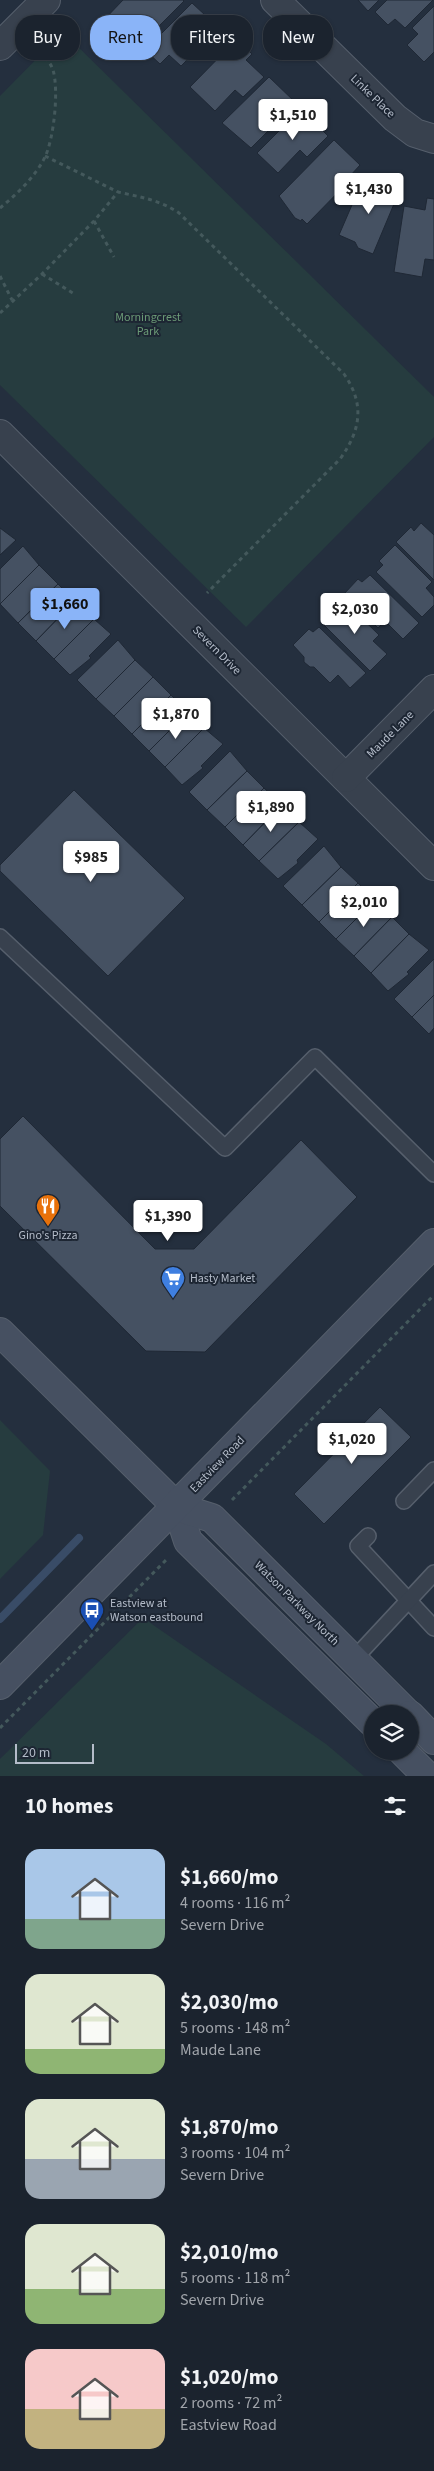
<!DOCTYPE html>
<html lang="en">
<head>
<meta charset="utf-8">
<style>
	body { margin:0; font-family:"Source Sans 3",sans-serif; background:#282f3a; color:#f1f3f6; height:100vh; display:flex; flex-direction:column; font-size:19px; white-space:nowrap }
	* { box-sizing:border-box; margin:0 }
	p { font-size:16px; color:#a0a4aa }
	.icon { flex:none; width:28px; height:28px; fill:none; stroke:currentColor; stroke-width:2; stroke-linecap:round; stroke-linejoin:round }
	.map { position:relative; height:1776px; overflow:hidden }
	.details { display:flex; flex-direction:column; background:#1b232e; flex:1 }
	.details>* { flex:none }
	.hud { position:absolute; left:15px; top:15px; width:405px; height:45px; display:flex; gap:10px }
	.buttons { position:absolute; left:364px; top:1705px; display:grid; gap:10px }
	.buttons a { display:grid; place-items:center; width:55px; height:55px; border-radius:50%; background:#1b232e; box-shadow:0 1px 4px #0004,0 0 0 1px #39404a; font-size:25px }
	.scale { position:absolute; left:15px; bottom:12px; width:79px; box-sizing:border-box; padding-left:5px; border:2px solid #b4bcc9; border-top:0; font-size:14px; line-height:18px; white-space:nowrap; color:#b4bcc9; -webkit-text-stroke:4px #1d2633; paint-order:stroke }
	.price { position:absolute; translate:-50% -42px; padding:0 11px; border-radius:5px; background:#fff; color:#222; font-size:16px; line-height:32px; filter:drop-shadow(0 1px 2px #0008) }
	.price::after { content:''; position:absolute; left:50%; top:30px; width:15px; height:11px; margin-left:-8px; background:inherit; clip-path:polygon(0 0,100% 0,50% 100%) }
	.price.selected { background:#8ab4f8; color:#111 }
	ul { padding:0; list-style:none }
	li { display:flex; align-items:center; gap:15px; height:125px; padding:0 25px }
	li span { display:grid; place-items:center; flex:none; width:140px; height:100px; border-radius:15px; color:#555 }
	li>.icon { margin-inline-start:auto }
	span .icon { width:60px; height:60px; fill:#fffc; stroke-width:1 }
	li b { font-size:21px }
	h2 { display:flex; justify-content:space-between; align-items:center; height:60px; padding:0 25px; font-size:21px }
	.tag { padding:0 18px; border-radius:20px; background:#1b232e; box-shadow:0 1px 4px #0004,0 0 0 1px #39404a; font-size:18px; line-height:45px }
	.tag.selected { background:#8ab4f8; color:#111 }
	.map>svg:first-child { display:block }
	.green { fill:#263c3f }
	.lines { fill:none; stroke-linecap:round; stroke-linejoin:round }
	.stream { stroke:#394c67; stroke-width:8 }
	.building { fill:#455162; stroke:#1f2835 }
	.lane-casing { stroke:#565f6c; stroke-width:18 }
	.street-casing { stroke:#565f6c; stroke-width:30 }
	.secondary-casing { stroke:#565f6c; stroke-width:30 }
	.path { stroke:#44595c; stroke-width:3; stroke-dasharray:4 4; stroke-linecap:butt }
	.lane { stroke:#38414e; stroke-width:15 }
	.street { stroke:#38414e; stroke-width:28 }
	.secondary { stroke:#465061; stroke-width:28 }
	.labels { text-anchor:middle; stroke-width:4; stroke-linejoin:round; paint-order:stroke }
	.street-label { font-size:12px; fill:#b4bcc9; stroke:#1d2633 }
	.park-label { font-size:12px; fill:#6b9a76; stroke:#1d2633 }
	.poi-label { font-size:12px; fill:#b4bcc9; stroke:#1d2633; text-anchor:start }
</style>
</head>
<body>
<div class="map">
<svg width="434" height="1776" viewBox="0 0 434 1776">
	<rect width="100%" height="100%" fill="#242f3e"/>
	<g class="green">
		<polygon points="63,32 434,397 434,437 246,627 0,385 0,96"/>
		<polygon points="0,1420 50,1471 43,1535 0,1579"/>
		<polygon points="143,1618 326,1744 364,1776 0,1776 0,1759"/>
	</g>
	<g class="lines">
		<polyline class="stream" points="0,1619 79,1538"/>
	</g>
	<g class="building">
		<polygon points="123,0 183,0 184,1 131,54 100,24"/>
		<polygon points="358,0 379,0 368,11"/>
		<polygon points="387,0 433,0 405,28 395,19 388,25 375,12"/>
		<polygon points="192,3 219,28 181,66 169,55 160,64 145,50"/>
		<polygon points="434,6 434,52 424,62 407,45 418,34 412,28"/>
		<polygon points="237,39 252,54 246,60 264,77 243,97 235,90 215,111 190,87"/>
		<polygon points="269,77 296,103 251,148 222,123"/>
		<polygon points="301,109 328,136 307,157 300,150 278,173 257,153"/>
		<polygon points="334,140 360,165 350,176 352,178 307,224 302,219 301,221 295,218 279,196"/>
		<polygon points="364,177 399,192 373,254 358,248 355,242 339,235"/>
		<polygon points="427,198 434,199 434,260 425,259 422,277 394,272 404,206 425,210"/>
		<polygon points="421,523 434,535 434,580 396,542 411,527 414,531"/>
		<polygon points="0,528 16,540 0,555"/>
		<polygon points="395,545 432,582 426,588 434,597 434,605 422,617 376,572 383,565 379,561"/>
		<polygon points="23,546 39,565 0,604 0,569"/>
		<polygon points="39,565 58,584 18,623 0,604"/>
		<polygon points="370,575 419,623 403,639 385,621 378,628 344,594 358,579 362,582"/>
		<polygon points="58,584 75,601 36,641 18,623"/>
		<polygon points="342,599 379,635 373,641 387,654 370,671 324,625 329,619 326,615"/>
		<polygon points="75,601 94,619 54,659 36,641"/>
		<polygon points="94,619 111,634 89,656 91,658 70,675 54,659"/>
		<polygon points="319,627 366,673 350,688 338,675 330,683 314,667 310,667 304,662 304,657 293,645 309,629 313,632"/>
		<polygon points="118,640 135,660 96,699 77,680"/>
		<polygon points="135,660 153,677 114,716 96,699"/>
		<polygon points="153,677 171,695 132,734 114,716"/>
		<polygon points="171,695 188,712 149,751 132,734"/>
		<polygon points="188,712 204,728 165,767 149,751"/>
		<polygon points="204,728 223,744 201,766 203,768 182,785 165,767"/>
		<polygon points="230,751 247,771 207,810 189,792"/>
		<polygon points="247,771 264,788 225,827 207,810"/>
		<polygon points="264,788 282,805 243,845 225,827"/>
		<polygon points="74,790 185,898 108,976 0,871 0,865"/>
		<polygon points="282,805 299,822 259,861 243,845"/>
		<polygon points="299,822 318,839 297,860 298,863 278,879 259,861"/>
		<polygon points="324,846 341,867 302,905 283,886"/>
		<polygon points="341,867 358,883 319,922 302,905"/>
		<polygon points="358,883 375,900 336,939 319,922"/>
		<polygon points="375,900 392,917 354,956 336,939"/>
		<polygon points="392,917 409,934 371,973 354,956"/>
		<polygon points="409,934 429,950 407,972 409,974 388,991 371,973"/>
		<polygon points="434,959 434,995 412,1017 394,999"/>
		<polygon points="434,995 434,1028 429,1034 412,1017"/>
		<polygon points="23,1116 155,1249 194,1249 301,1140 357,1197 205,1352 146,1351 0,1206 0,1139"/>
		<polygon points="380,1407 411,1437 324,1524 294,1494"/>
	</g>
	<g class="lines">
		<g class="lane-casing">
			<g id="lane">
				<polyline points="0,937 225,1148 315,1057 434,1174"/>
				<polyline points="404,1501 434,1470"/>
				<polyline points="368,1536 358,1546 434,1628"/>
				<polyline points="354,1659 434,1573"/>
			</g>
		</g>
		<g class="street-casing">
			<g id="street">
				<polyline points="275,0 395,118 415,133 434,139"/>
				<polyline points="0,46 46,0"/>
				<polyline points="0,434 434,866"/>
				<polyline points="346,778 434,689"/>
			</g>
		</g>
		<g class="secondary-casing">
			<g id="secondary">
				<polyline points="0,1332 177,1507 188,1541 372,1722"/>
				<polyline points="177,1507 212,1518 408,1714"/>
				<polyline points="0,1685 434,1243"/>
				<polyline points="410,1715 434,1740"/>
				<polyline points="402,1751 427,1776"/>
			</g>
		</g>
		<g class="path">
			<polyline points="45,156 118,192"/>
			<path d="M0 208C17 194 35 177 45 157 54 138 59 90 53 70 50 61 43 55 37 48"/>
			<polyline points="94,221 114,257"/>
			<polyline points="42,274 76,295"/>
			<polyline points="0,276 12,300"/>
			<path d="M0 313 42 274 94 221 118 192C140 197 160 200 179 213L344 374C365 404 361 430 340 459L207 593"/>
			<polyline points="232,1500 434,1295"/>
			<polyline points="0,1728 168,1558"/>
		</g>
		<use href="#lane" class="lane"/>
		<use href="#street" class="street"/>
		<use href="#secondary" class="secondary"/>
	</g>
	<defs>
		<g id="restaurant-pin" transform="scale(1.25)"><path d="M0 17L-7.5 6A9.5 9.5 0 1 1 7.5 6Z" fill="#e8710a" stroke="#1d2633"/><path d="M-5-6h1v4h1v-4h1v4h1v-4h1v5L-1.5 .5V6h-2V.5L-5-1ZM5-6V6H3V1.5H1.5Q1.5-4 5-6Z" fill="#fff"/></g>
		<g id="supermarket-pin" transform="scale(1.25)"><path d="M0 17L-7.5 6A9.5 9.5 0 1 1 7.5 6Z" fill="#3f7fe0" stroke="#1d2633"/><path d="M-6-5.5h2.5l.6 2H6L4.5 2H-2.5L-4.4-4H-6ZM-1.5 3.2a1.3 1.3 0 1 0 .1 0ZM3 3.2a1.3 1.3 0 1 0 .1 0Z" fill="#fff"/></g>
		<g id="bus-pin" transform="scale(1.25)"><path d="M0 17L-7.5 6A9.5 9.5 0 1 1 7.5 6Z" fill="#1a4fb4" stroke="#1d2633"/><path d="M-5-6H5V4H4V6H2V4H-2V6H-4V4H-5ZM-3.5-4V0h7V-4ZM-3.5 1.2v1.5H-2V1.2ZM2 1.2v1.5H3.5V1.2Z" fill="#fff"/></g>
	</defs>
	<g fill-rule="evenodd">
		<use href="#restaurant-pin" x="48" y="1206"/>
		<use href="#supermarket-pin" x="173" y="1278"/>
		<use href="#bus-pin" x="92" y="1610"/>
	</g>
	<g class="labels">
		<g class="street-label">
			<text transform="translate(373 96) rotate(44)" y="4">Linke Place</text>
			<text transform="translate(217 650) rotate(45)" y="4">Severn Drive</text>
			<text transform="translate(390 734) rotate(-45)" y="4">Maude Lane</text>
			<text transform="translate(217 1464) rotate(-46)" y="4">Eastview Road</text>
			<text transform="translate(297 1603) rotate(45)" y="4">Watson Parkway North</text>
		</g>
		<g class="park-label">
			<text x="148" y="321">Morningcrest<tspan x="148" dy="14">Park</tspan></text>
		</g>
		<g class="poi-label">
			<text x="48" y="1239" text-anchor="middle">Gino's Pizza</text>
			<text x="190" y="1282">Hasty Market</text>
			<text x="110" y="1607">Eastview at<tspan x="110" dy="14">Watson eastbound</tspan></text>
		</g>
	</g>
</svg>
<div class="buttons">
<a><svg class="icon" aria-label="layers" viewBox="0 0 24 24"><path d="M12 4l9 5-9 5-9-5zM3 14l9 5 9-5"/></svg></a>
</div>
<div class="scale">20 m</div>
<b class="price" style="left:293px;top:141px">$1,510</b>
<b class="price" style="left:369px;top:215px">$1,430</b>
<b class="price selected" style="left:65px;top:630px">$1,660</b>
<b class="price" style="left:355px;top:635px">$2,030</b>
<b class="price" style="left:176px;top:740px">$1,870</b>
<b class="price" style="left:271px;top:833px">$1,890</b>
<b class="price" style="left:91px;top:883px">$985</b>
<b class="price" style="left:364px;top:928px">$2,010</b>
<b class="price" style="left:168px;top:1242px">$1,390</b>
<b class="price" style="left:352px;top:1465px">$1,020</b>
<div class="hud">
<a class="tag">Buy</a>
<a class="tag selected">Rent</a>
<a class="tag">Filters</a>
<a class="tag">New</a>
</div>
</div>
<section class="details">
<h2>10 homes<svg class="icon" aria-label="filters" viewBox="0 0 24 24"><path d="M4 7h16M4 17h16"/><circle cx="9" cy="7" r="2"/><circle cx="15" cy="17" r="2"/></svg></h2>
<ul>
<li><span style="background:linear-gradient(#a9c7e8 70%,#7fa58c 0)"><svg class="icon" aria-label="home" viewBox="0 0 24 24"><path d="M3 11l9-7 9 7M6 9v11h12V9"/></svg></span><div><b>$1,660/mo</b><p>4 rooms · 116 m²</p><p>Severn Drive</p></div></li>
<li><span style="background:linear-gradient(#dfe7d0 75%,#8fb573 0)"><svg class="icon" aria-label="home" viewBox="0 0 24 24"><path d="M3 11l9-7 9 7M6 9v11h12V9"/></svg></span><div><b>$2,030/mo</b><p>5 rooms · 148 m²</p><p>Maude Lane</p></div></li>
<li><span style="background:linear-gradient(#dfe7d0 60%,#9aa5b1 0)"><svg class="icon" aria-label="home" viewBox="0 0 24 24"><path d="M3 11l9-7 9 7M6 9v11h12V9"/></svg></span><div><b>$1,870/mo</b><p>3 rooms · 104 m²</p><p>Severn Drive</p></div></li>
<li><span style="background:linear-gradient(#dfe7d0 65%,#8fb573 0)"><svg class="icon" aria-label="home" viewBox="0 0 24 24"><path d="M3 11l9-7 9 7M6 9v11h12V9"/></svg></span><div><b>$2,010/mo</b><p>5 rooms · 118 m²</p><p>Severn Drive</p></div></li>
<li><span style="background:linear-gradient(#f6c9c9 60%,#c2b280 0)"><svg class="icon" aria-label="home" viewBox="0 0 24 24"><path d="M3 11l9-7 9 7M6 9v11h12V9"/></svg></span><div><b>$1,020/mo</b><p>2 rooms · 72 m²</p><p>Eastview Road</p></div></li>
</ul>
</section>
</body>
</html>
